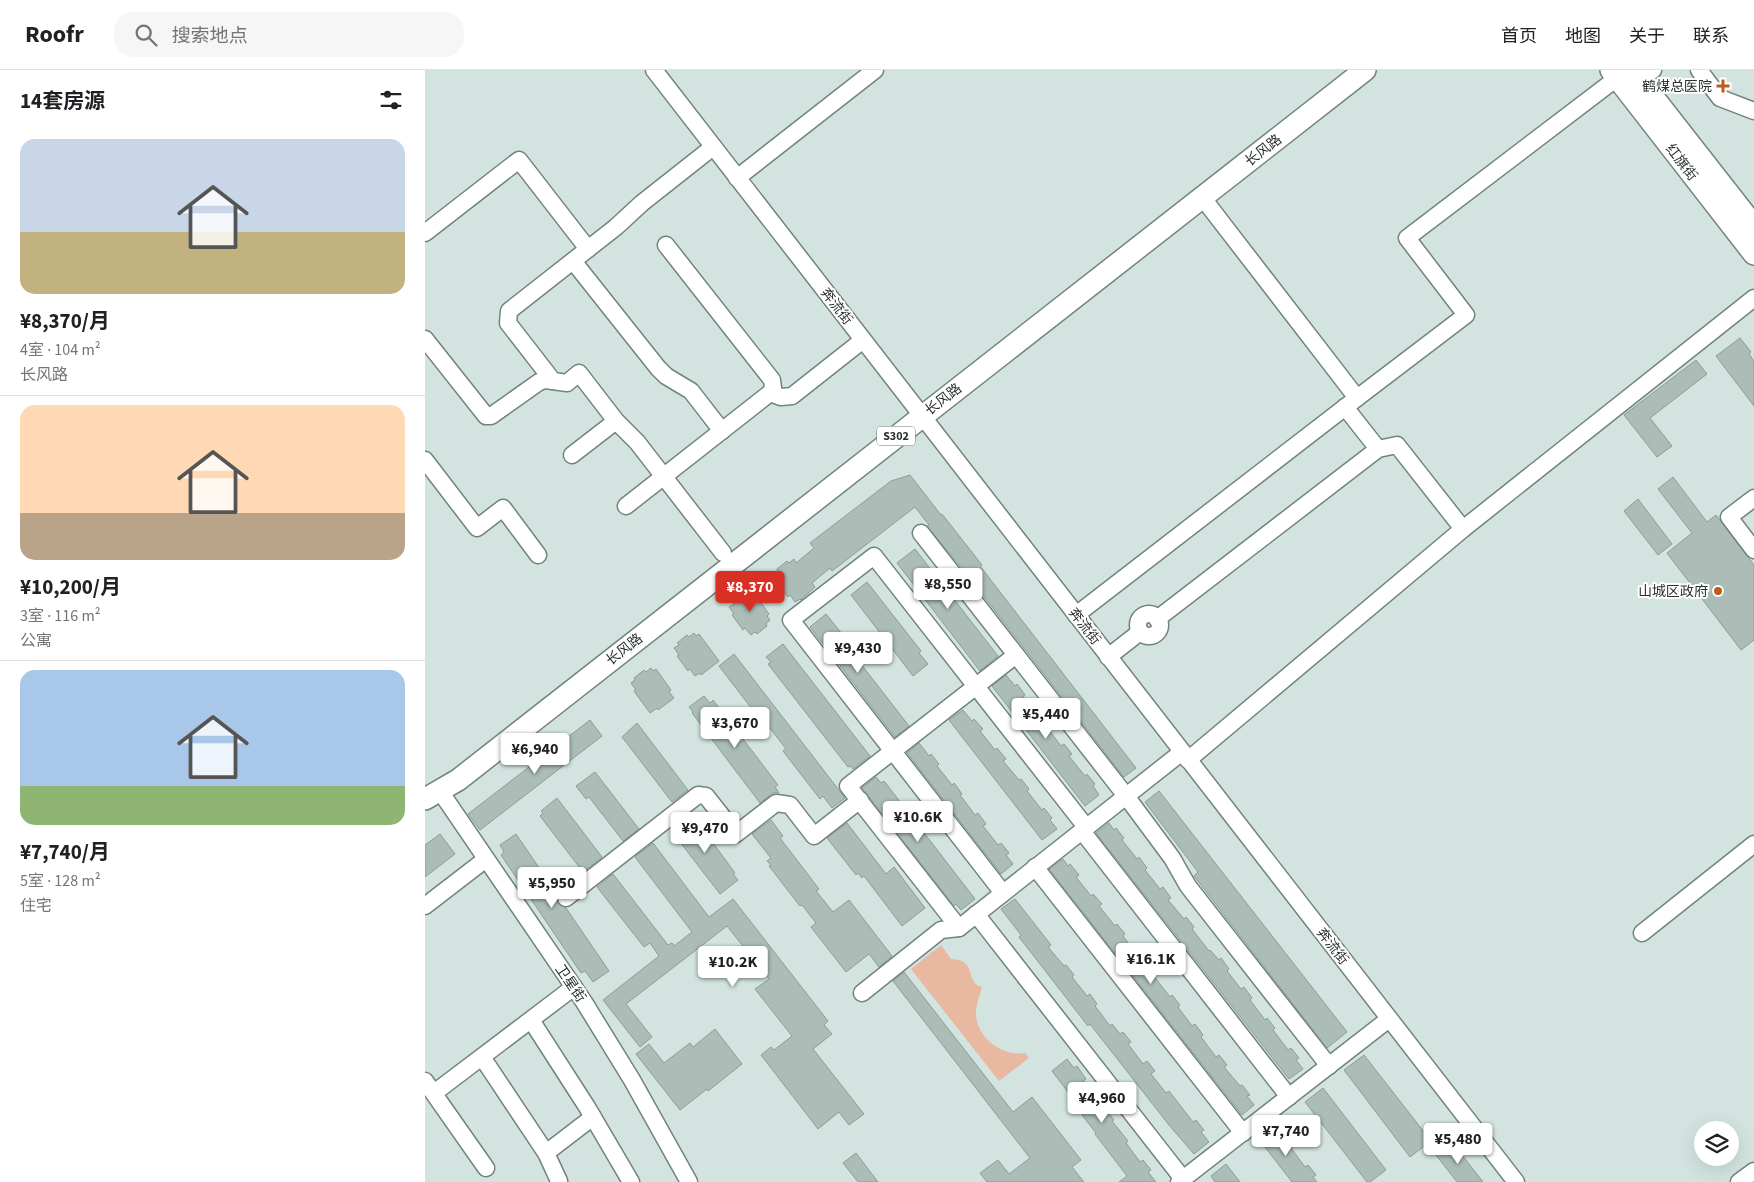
<!DOCTYPE html>
<html lang="zh">
<head>
<meta charset="utf-8">
<style>
	body { margin:0; font-family:"Source Sans 3","Noto Sans SC",sans-serif; background:#f6f6f6; color:#202124; height:100vh; display:flex; flex-direction:column; font-size:19px; white-space:nowrap }
	* { box-sizing:border-box; margin:0 }
	p { font-size:16px; color:#757577 }
	.icon { flex:none; width:28px; height:28px; fill:none; stroke:currentColor; stroke-width:2; stroke-linecap:round; stroke-linejoin:round }
	.map { position:relative; flex:1; overflow:hidden }
	.side { display:flex; flex-direction:column; background:#fff; width:425px }
	.side>* { flex:none }
	.tools { position:absolute; left:1269px; top:1051px; display:grid; gap:10px }
	.tools a { display:grid; place-items:center; width:45px; height:45px; border-radius:50%; background:#fff; box-shadow:0 5px 20px #0002; font-size:25px }
	.price { position:absolute; translate:-50% -42px; padding:0 11px; border-radius:5px; background:#fff; color:#222; font-size:16px; line-height:32px; filter:drop-shadow(0 1px 2px #0008) }
	.price::after { content:''; position:absolute; left:50%; top:30px; width:15px; height:11px; margin-left:-8px; background:inherit; clip-path:polygon(0 0,100% 0,50% 100%) }
	.price.active { background:#d93025; color:#fff }
	ul { padding:0; list-style:none }
	li { display:grid; align-content:center; gap:10px; height:265px; padding:0 20px }
	li+li { border-top:1px solid #e0e0e0 }
	li span { display:grid; place-items:center; height:155px; border-radius:15px; color:#555 }
	li>.icon { margin-inline-start:auto }
	span .icon { width:90px; height:90px; fill:#fffc; stroke-width:1 }
	li b { font-size:21px }
	h2 { display:flex; justify-content:space-between; align-items:center; height:60px; padding:0 20px; font-size:21px }
	header { display:flex; align-items:center; gap:30px; box-sizing:border-box; height:70px; padding:0 25px; background:#fff; border-bottom:1px solid #e0e0e0 }
	header strong { font-size:24px }
	nav { display:flex; gap:28px; margin-inline-start:auto; font-size:18px }
	.search { width:350px; height:45px; background:#f6f6f6; display:flex; align-items:center; gap:12px; box-sizing:border-box; padding:0 18px; border-radius:20px; color:#757577; font-size:19px }
	main { display:flex; flex:1; min-height:0 }
	.map>svg:first-child { display:block }
	.green { fill:#e8b8a0 }
	.building { fill:#acbdb8; stroke:#8c9d98 }
	.lines { fill:none; stroke-linecap:round; stroke-linejoin:round }
	.minor-casing { stroke:#72837e; stroke-width:19 }
	.major-casing { stroke:#72837e; stroke-width:24 }
	.minor { stroke:#fff; stroke-width:16 }
	.major { stroke:#fff; stroke-width:21 }
	.poi-dot { fill:#bd5b1d; stroke:#fff; stroke-width:2 }
	.labels { text-anchor:middle; stroke-width:4; stroke-linejoin:round; paint-order:stroke }
	.shield { fill:#fff; stroke:#6b706e; stroke-width:1 }
	.shield-label { font-size:12px; font-weight:bold; fill:#2b3230 }
	.poi-label { font-size:14px; fill:#2b3230; stroke:#fff; text-anchor:end }
	.street-label { font-size:14px; fill:#2b3230; stroke:#fff }
</style>
</head>
<body>
<header>
<strong>Roofr</strong>
<div class="search"><svg class="icon" aria-label="search" viewBox="0 0 24 24"><circle cx="10" cy="10" r="6"/><path d="M15 15l6 6"/></svg>搜索地点</div>
<nav><a>首页</a><a>地图</a><a>关于</a><a>联系</a></nav>
</header>
<main>
<section class="side">
<h2>14套房源<svg class="icon" aria-label="filters" viewBox="0 0 24 24"><path d="M4 7h16M4 17h16"/><circle cx="9" cy="7" r="2"/><circle cx="15" cy="17" r="2"/></svg></h2>
<ul>
<li><span style="background:linear-gradient(#c9d6e8 60%,#c2b280 0)"><svg class="icon" aria-label="home" viewBox="0 0 24 24"><path d="M3 11l9-7 9 7M6 9v11h12V9"/></svg></span><div><b>¥8,370/月</b><p>4室 · 104 m²</p><p>长风路</p></div></li>
<li><span style="background:linear-gradient(#ffd9b3 70%,#b9a48a 0)"><svg class="icon" aria-label="home" viewBox="0 0 24 24"><path d="M3 11l9-7 9 7M6 9v11h12V9"/></svg></span><div><b>¥10,200/月</b><p>3室 · 116 m²</p><p>公寓</p></div></li>
<li><span style="background:linear-gradient(#a9c7e8 75%,#8fb573 0)"><svg class="icon" aria-label="home" viewBox="0 0 24 24"><path d="M3 11l9-7 9 7M6 9v11h12V9"/></svg></span><div><b>¥7,740/月</b><p>5室 · 128 m²</p><p>住宅</p></div></li>
</ul>
</section>
<div class="map">
<svg width="1329" height="1112" viewBox="0 0 1329 1112">
	<rect width="100%" height="100%" fill="#d3e4e0"/>
	<path class="green" d="M516 875 526 889C554 890 539 913 557 917 555 924 552 932 551 940 549 966 576 987 600 983L604 988 574 1011 486 899Z"/>
	<g class="building">
		<polygon points="1315,268 1326,282 1324,284 1329,291 1329,336 1291,286"/>
		<polygon points="1271,290 1282,304 1225,348 1247,376 1232,387 1199,345"/>
		<polygon points="485,405 516,445 517,444 557,495 555,496 711,698 699,707 543,506 502,456 504,455 490,437 407,501 405,498 387,513 390,517 376,530 375,529 370,532 365,525 363,527 352,513 354,511 349,505 353,501 352,499 362,491 364,493 369,489 371,493 389,478 385,473 466,411"/>
		<polygon points="1248,407 1282,452 1291,445 1329,495 1329,570 1316,580 1242,483 1267,463 1233,419"/>
		<polygon points="1213,429 1247,474 1233,485 1199,441"/>
		<polygon points="490,479 573,586 555,601 472,493"/>
		<polygon points="442,512 496,581 494,583 503,594 488,606 426,525"/>
		<polygon points="324,522 326,525 329,523 344,544 342,546 345,550 341,554 342,556 332,564 330,562 326,565 320,558 318,560 307,545 309,544 304,537 309,534 307,532 318,524 319,526"/>
		<polygon points="401,544 425,574 422,576 484,656 470,667 385,557"/>
		<polygon points="269,563 271,566 274,564 294,591 276,605 275,603 270,606 265,599 263,601 252,586 254,585 249,578 254,575 252,573 262,565 264,567"/>
		<polygon points="358,574 445,686 428,699 425,696 423,697 343,594 346,592 341,587"/>
		<polygon points="309,584 420,728 407,738 398,726 395,729 358,681 361,679 339,650 337,652 294,596"/>
		<polygon points="226,598 228,601 231,599 246,620 244,622 249,628 233,640 232,638 225,643 209,621 211,620 206,613 210,610 209,608 219,600 221,602"/>
		<polygon points="581,605 590,616 592,614 600,625 598,626 613,645 615,644 623,654 621,656 636,676 639,674 647,684 644,686 660,706 662,704 670,714 668,716 674,725 660,736 567,616"/>
		<polygon points="279,626 285,633 288,630 334,690 353,715 350,717 354,723 348,723 335,733 267,643 268,642 264,637"/>
		<polygon points="538,640 547,651 549,649 558,659 555,661 570,680 572,678 581,689 578,691 594,710 596,709 604,719 602,721 617,740 619,738 627,748 625,750 632,759 617,770 524,650"/>
		<polygon points="165,650 177,666 55,760 43,744"/>
		<polygon points="212,653 263,720 247,732 197,667"/>
		<polygon points="494,673 504,686 506,684 514,694 512,696 527,715 529,713 537,724 535,725 550,745 553,743 561,754 558,756 573,775 576,773 584,783 581,785 588,794 576,804 483,684 482,683"/>
		<polygon points="170,702 214,759 198,771 164,727 161,729 151,716"/>
		<polygon points="451,707 456,713 459,711 550,829 536,840 531,834 529,836 437,718"/>
		<polygon points="734,721 922,962 902,978 769,806 773,802 720,732"/>
		<polygon points="132,728 177,787 158,802 115,746 118,743 116,741"/>
		<polygon points="266,743 310,803 308,804 313,810 295,824 255,772 258,770 248,757"/>
		<polygon points="346,750 358,766 355,768 394,819 391,821 408,842 424,830 467,886 454,897 444,884 421,902 386,857 391,853 377,835 375,836 344,796 346,795 342,791 346,788 327,764"/>
		<polygon points="422,753 461,804 469,797 500,838 477,856 439,806 437,808 433,803 431,805 402,768"/>
		<polygon points="684,753 689,760 691,758 699,768 697,770 712,789 714,787 722,798 720,800 735,819 738,817 746,828 743,830 759,849 761,847 769,857 767,859 784,881 785,880 794,890 796,888 804,899 802,901 816,919 819,917 827,928 825,930 840,950 842,948 850,958 848,960 863,980 866,978 874,988 871,990 878,999 864,1009 671,763"/>
		<polygon points="15,764 30,784 0,807 0,775"/>
		<polygon points="91,764 132,824 133,834 141,838 184,901 168,912 160,901 156,903 76,785 79,782 75,775"/>
		<polygon points="228,773 284,847 308,829 403,951 399,955 407,964 388,979 439,1044 424,1055 414,1042 393,1059 336,985 346,977 349,980 367,966 330,919 344,909 302,856 201,934 227,967 215,977 178,930 234,886 225,873 219,877 172,817 188,804 243,875 247,873 249,876 267,862 210,787"/>
		<polygon points="638,789 643,796 645,794 654,805 651,807 666,826 668,824 677,834 674,836 690,856 692,854 700,864 698,866 713,886 715,884 723,894 721,896 745,927 747,925 755,935 753,937 767,956 770,954 778,965 776,967 791,987 794,985 802,995 799,997 815,1016 817,1015 825,1025 822,1026 829,1035 817,1045 624,799"/>
		<polygon points="590,829 626,875 623,877 639,896 641,895 649,905 647,907 662,926 665,924 672,934 670,936 685,956 687,954 695,964 698,962 706,972 703,974 718,994 722,991 730,1001 726,1004 741,1023 744,1021 768,1052 771,1050 779,1060 776,1062 784,1072 769,1084 744,1055 665,954 663,956 594,867 596,865 576,839"/>
		<polygon points="479,902 588,1042 607,1027 656,1090 647,1097 659,1112 562,1112 555,1103 573,1090 584,1104 605,1088 468,911"/>
		<polygon points="290,959 317,994 283,1021 282,1019 255,1040 211,984 224,974 239,993 265,973 268,977"/>
		<polygon points="939,985 1006,1071 985,1087 919,1000"/>
		<polygon points="642,989 649,998 652,996 661,1009 658,1011 672,1028 674,1026 683,1038 681,1040 689,1050 687,1051 703,1071 701,1073 715,1092 718,1090 726,1100 723,1102 731,1112 694,1112 702,1106 670,1064 671,1063 657,1045 659,1043 627,1001"/>
		<polygon points="898,1018 961,1100 945,1112 942,1112 880,1032"/>
		<polygon points="849,1056 858,1068 860,1066 869,1076 866,1078 880,1097 883,1095 891,1105 888,1107 892,1112 867,1112 833,1068"/>
		<polygon points="1027,1072 1058,1112 1032,1112 1011,1085"/>
		<polygon points="431,1083 453,1112 433,1112 418,1093"/>
		<polygon points="801,1094 815,1112 790,1112 786,1106"/>
	</g>
	<g class="lines">
		<g class="minor-casing">
			<g id="minor">
				<polyline points="229,0 1091,1112"/>
				<polyline points="1274,0 1295,28 1329,41"/>
				<polyline points="1215,10 1228,0"/>
				<polyline points="288,77 217,133 191,157 84,241 83,253 128,311 142,313 154,303 191,351 212,372 298,483"/>
				<polyline points="312,108 450,0"/>
				<polyline points="0,163 94,90 163,179"/>
				<polyline points="148,191 233,298 241,306 266,321 297,361"/>
				<polyline points="0,269 61,346 66,346 114,312 120,310 128,311"/>
				<polyline points="345,323 356,327 367,326 438,270"/>
				<polyline points="932,328 1041,245 982,168 1192,8"/>
				<polyline points="920,337 953,379 972,375 1038,459"/>
				<polyline points="147,385 191,351"/>
				<polyline points="0,390 52,458 78,438 113,485"/>
				<polyline points="1329,428 1304,447 1329,480"/>
				<polyline points="201,436 345,323 348,318 347,310 241,175"/>
				<polyline points="496,463 701,726 747,788 763,816 904,996"/>
				<circle cx="724" cy="555" r="11"/>
				<polyline points="651,545 932,328 777,127"/>
				<polyline points="732,549 953,379"/>
				<polyline points="683,587 715,562"/>
				<polyline points="763,690 1038,459 1329,228"/>
				<polyline points="15,721 159,932 207,1010 264,1112"/>
				<polyline points="657,761 864,1027"/>
				<polyline points="610,797 818,1063"/>
				<polyline points="578,823 366,550 449,486 661,757"/>
				<polyline points="141,828 273,725 281,726 311,764 351,733 365,735 389,766 435,730"/>
				<polyline points="0,836 61,789"/>
				<polyline points="551,844 758,1109"/>
				<polyline points="534,858 423,716 591,585"/>
				<polyline points="1217,863 1329,774"/>
				<polyline points="437,923 516,860 534,858 757,682"/>
				<polyline points="106,950 162,1037 206,1112"/>
				<polyline points="57,987 121,1083 134,1111"/>
				<polyline points="0,1011 61,1098"/>
				<polyline points="9,1023 149,917"/>
				<polyline points="121,1083 168,1047"/>
				<polyline points="754,1112 964,949"/>
				<polyline points="1314,1112 1329,1101"/>
			</g>
		</g>
		<g class="major-casing">
			<g id="major">
				<polyline points="1186,0 1329,184"/>
				<polyline points="1207,0 1329,156"/>
				<polyline points="0,729 33,710 940,0"/>
			</g>
		</g>
		<use href="#minor" class="minor"/>
		<use href="#major" class="major"/>
	</g>
	<g class="poi-dot">
		<path d="M1295.5 8.5h5v5h5v5h-5v5h-5v-5h-5v-5h5z"/>
		<circle cx="1293" cy="521" r="5"/>
	</g>
	<g class="labels">
		<rect class="shield" x="452" y="356.5" width="38" height="19" rx="4"/>
		<g class="shield-label">
			<text x="471" y="370">S302</text>
		</g>
		<g class="poi-label">
			<text x="1287" y="21">鹤煤总医院</text>
			<text x="1283" y="526">山城区政府</text>
		</g>
		<g class="street-label">
			<text transform="translate(838 80) rotate(-38)" y="5">长风路</text>
			<text transform="translate(1257 92) rotate(52)" y="5">红旗街</text>
			<text transform="translate(412 236) rotate(52)" y="5">奔流街</text>
			<text transform="translate(518 329) rotate(-38)" y="5">长风路</text>
			<text transform="translate(660 556) rotate(52)" y="5">奔流街</text>
			<text transform="translate(199 579) rotate(-38)" y="5">长风路</text>
			<text transform="translate(908 876) rotate(52)" y="5">奔流街</text>
			<text transform="translate(146 913) rotate(56)" y="5">卫星街</text>
		</g>
	</g>
</svg>
<div class="tools">
<a><svg class="icon" aria-label="layers" viewBox="0 0 24 24"><path d="M12 4l9 5-9 5-9-5zM3 14l9 5 9-5"/></svg></a>
</div>
<b class="price" style="left:523px;top:540px">¥8,550</b>
<b class="price active" style="left:325px;top:543px">¥8,370</b>
<b class="price" style="left:433px;top:604px">¥9,430</b>
<b class="price" style="left:621px;top:670px">¥5,440</b>
<b class="price" style="left:310px;top:679px">¥3,670</b>
<b class="price" style="left:110px;top:705px">¥6,940</b>
<b class="price" style="left:493px;top:773px">¥10.6K</b>
<b class="price" style="left:280px;top:784px">¥9,470</b>
<b class="price" style="left:127px;top:839px">¥5,950</b>
<b class="price" style="left:726px;top:915px">¥16.1K</b>
<b class="price" style="left:308px;top:918px">¥10.2K</b>
<b class="price" style="left:677px;top:1054px">¥4,960</b>
<b class="price" style="left:861px;top:1087px">¥7,740</b>
<b class="price" style="left:1033px;top:1095px">¥5,480</b>
</div>
</main>
</body>
</html>
